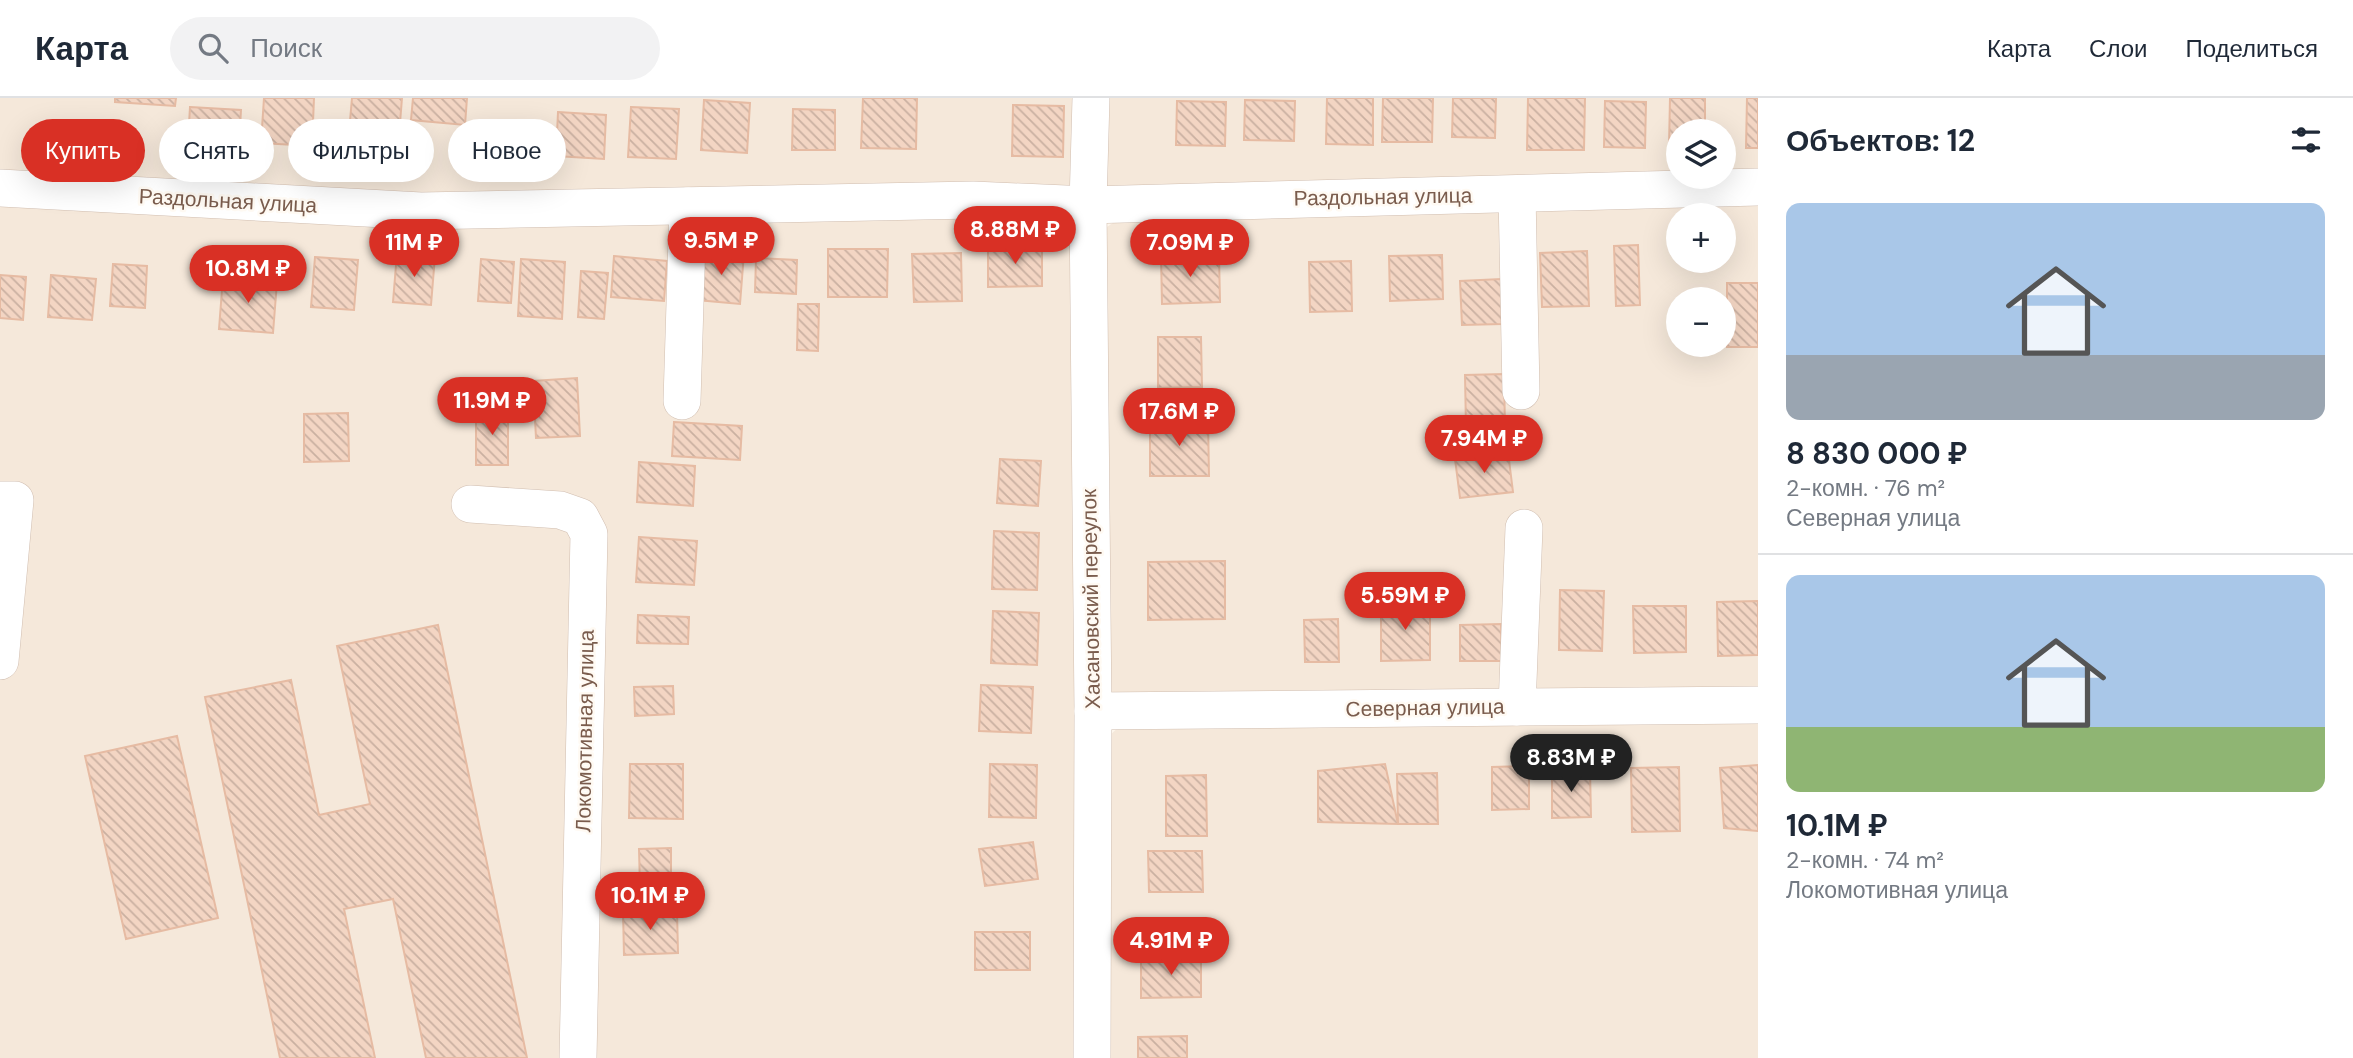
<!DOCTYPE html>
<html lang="ru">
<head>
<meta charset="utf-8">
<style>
	body { margin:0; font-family:"DM Sans",sans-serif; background:#f2f2f3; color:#1f2937; height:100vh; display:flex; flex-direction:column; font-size:26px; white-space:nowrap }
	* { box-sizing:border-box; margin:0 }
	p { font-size:23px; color:#747a83 }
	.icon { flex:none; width:38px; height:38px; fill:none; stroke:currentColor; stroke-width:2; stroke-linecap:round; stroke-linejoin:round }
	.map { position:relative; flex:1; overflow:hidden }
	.details { display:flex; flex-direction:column; background:#fff; width:595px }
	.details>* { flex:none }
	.hud { position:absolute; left:21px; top:21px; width:665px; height:63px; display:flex; gap:14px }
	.controls { position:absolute; left:1666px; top:21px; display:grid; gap:14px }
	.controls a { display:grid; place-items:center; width:70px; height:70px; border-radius:50%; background:#fff; box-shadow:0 7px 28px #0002; font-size:35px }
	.price { position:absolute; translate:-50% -60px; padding:0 16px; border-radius:24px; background:#d93025; color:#fff; font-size:23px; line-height:46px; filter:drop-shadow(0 2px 4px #0008) }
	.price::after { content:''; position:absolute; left:50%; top:42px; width:21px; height:16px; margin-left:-10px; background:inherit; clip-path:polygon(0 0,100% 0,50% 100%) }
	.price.active { background:#222; color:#fff }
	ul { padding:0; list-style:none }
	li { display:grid; align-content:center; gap:14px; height:371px; padding:0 28px }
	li+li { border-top:2px solid #e0e1e3 }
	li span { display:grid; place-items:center; height:217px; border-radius:14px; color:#555 }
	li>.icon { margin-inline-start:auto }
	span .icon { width:126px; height:126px; fill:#fffc; stroke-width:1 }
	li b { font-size:30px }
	h2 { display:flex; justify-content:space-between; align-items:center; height:84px; padding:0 28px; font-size:30px }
	.chip { padding:0 24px; border-radius:32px; background:#fff; box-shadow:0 7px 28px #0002; font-size:24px; line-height:63px }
	.chip.active { background:#d93025; color:#fff }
	header { display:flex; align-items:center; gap:42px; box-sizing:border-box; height:98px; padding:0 35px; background:#fff; border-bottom:2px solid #e0e1e3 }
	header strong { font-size:33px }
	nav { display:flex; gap:38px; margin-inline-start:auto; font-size:24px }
	.search { width:490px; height:63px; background:#f2f2f3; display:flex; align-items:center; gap:18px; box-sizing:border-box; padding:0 24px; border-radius:38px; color:#747a83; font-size:26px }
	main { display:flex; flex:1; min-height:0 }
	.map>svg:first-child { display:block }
	.residential { fill:#f5e8da; fill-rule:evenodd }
	.building { fill:url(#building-back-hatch); stroke:#e6bba3; stroke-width:2 }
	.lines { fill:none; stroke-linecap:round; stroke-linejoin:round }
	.minor-casing { stroke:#d1beb0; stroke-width:38 }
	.minor { stroke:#fff; stroke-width:37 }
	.labels { text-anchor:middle; stroke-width:5; stroke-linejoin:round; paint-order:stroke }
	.street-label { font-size:21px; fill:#7a5c4d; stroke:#fffaf3 }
</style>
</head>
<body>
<header>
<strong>Карта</strong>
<div class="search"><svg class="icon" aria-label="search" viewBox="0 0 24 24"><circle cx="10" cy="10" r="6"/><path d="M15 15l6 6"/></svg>Поиск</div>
<nav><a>Карта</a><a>Слои</a><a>Поделиться</a></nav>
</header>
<main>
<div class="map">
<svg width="1758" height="960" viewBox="0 0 1758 960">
	<defs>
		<pattern id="building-back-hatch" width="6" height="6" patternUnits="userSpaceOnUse" patternTransform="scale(1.75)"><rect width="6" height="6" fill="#f3d5c3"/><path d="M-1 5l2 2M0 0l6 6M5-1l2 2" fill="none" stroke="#cab0a1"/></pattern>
	</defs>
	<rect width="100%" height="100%" fill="#fdf6ec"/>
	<g class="residential">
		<polygon points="0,0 1077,0 1074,93 424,98 0,74"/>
		<path d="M1102 0H1758V81L1099 97ZM1678 33H1724V79H1678Z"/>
		<path d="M1758 100V596L1116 600 1105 590 1101 133 1126 116ZM1678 117H1724V163H1678ZM1678 201H1724V247H1678Z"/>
		<polygon points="0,105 1063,120 1076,154 1075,960 0,960"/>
		<polygon points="1758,619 1758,960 1104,960 1107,640 1123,625"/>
	</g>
	<g class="building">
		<polygon points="115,0 176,0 175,8 115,4"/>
		<polygon points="264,0 314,0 312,48 261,45"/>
		<polygon points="352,0 402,0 398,50 348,46"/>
		<polygon points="413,0 467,0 465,27 411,22"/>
		<polygon points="863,0 917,0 916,51 861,50"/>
		<polygon points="1327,0 1373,0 1373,47 1326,46"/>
		<polygon points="1383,0 1433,0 1432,44 1382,44"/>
		<polygon points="1453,0 1496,0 1495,40 1452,39"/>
		<polygon points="1528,0 1585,0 1584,52 1527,52"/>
		<polygon points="1670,0 1705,0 1705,33 1678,33 1678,49 1669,48"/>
		<polygon points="1747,0 1758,0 1758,50 1746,50"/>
		<polygon points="704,2 750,5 747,55 701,52"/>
		<polygon points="1245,2 1295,3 1294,43 1244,42"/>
		<polygon points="1177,3 1226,4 1225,48 1176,47"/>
		<polygon points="1605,3 1646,4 1645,50 1604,49"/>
		<polygon points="1013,7 1064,8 1063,59 1012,58"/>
		<polygon points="190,9 241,12 239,46 188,43"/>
		<polygon points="631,9 679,11 676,61 628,59"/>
		<polygon points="793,11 835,12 835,52 792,52"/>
		<polygon points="558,14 606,17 604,61 556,58"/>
		<polygon points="1042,147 1042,188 988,189 988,148"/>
		<polygon points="1638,147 1640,207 1616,208 1614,148"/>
		<polygon points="828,151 888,151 887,199 828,199"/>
		<polygon points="701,152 744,155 740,206 697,202"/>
		<polygon points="1587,153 1589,208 1542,209 1540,155"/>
		<polygon points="397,155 435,158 431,207 393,204"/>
		<polygon points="961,155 962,203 914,204 912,156"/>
		<polygon points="1219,157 1220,204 1162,206 1161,158"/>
		<polygon points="1442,157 1443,201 1390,203 1389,158"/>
		<polygon points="614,158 667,163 664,203 611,199"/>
		<polygon points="315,159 358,162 354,212 311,209"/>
		<polygon points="756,160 797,162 796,196 755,194"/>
		<polygon points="481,161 514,164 511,205 478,203"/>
		<polygon points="521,161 565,164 562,221 518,218"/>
		<polygon points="1351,163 1352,213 1310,214 1309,164"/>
		<polygon points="113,166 147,168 145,210 110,208"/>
		<polygon points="581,173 608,175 604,221 578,219"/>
		<polygon points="0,177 26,179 23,222 0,220"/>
		<polygon points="51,177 96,181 92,222 48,219"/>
		<polygon points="223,179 277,184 273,235 219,231"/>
		<polygon points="1501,181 1502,226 1462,227 1460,183"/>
		<rect x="1727" y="185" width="31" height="64"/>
		<polygon points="798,206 819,206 818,253 797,252"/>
		<polygon points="1158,239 1201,239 1202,289 1158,290"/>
		<polygon points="1504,276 1505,330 1466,331 1465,277"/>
		<polygon points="577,280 580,338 536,340 533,283"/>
		<polygon points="508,310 508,367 476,367 476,311"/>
		<polygon points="348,315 349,363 304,364 304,316"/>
		<polygon points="1150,321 1208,321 1209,378 1150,378"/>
		<polygon points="674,324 742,328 740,362 672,358"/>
		<polygon points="1508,354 1513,394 1460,400 1455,361"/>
		<polygon points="1000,361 1041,363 1038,408 997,405"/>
		<polygon points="639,364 695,368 693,408 637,404"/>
		<polygon points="994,433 1039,435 1037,492 992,491"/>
		<polygon points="639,439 697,443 694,487 636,484"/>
		<polygon points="1225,463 1225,521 1148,522 1148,464"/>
		<polygon points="1560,492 1604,493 1602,553 1559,552"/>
		<polygon points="1758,503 1758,557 1718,558 1717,504"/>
		<polygon points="1381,506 1430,506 1430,562 1381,563"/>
		<polygon points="1633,508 1686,508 1686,554 1634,555"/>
		<polygon points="993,513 1039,515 1037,567 991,565"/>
		<polygon points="638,517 689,519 688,546 637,545"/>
		<polygon points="1338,521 1339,564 1305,564 1304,522"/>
		<polygon points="1501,526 1502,563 1460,563 1460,527"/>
		<polygon points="438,527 527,960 426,960 393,801 344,811 375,960 280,960 205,599 291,582 319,717 370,706 337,548"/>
		<polygon points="981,587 1033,589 1031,635 979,633"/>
		<polygon points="673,588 674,616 635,618 634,589"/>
		<polygon points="177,638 218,820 126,841 85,658"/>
		<polygon points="630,666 683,666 683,721 629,720"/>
		<polygon points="990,666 1037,667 1036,720 989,719"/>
		<polygon points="1385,666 1398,726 1318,724 1318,673"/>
		<polygon points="1758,667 1758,733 1724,730 1720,670"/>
		<polygon points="1529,668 1529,711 1492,712 1492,669"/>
		<polygon points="1679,669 1680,733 1632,734 1631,670"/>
		<polygon points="1590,671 1591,719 1552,720 1552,672"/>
		<polygon points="1437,675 1438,726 1398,726 1397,676"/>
		<polygon points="1206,677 1207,738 1166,738 1166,678"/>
		<polygon points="1033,744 1038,781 985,788 979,751"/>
		<polygon points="671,750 671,789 640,789 639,751"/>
		<polygon points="1148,753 1202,753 1203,794 1149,794"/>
		<polygon points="677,812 678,855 624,857 623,813"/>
		<rect x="975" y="834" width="55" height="38"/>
		<polygon points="1201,858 1201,899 1141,900 1141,859"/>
		<polygon points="1187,938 1187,960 1138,960 1138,939"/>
	</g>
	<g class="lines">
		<g class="minor-casing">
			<g id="minor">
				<polyline points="1091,0 1088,107 1093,613 1092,960"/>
				<polyline points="0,90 421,113 973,102 1088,107 1758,89"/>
				<polyline points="1517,96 1521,293"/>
				<polyline points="682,303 688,108"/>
				<polyline points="0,402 15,402 0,563"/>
				<polyline points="470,406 560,412 580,419 589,436 578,960"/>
				<polyline points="1517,609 1524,430"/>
				<polyline points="1093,613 1758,607"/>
			</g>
		</g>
		<use href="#minor" class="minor"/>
	</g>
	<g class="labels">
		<g class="street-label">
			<text transform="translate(1383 99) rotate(-1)" y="7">Раздольная улица</text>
			<text transform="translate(228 103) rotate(3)" y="7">Раздольная улица</text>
			<text transform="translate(1091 501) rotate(-91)" y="7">Хасановский переулок</text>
			<text transform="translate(1425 610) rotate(-1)" y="7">Северная улица</text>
			<text transform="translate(585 633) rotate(-89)" y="7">Локомотивная улица</text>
		</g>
	</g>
</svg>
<div class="controls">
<a><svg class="icon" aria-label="layers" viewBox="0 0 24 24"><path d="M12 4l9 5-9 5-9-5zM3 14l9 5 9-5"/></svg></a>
<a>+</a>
<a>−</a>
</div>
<b class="price" style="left:1015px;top:168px">8.88M ₽</b>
<b class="price" style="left:721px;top:179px">9.5M ₽</b>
<b class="price" style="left:414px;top:181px">11M ₽</b>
<b class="price" style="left:1190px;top:181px">7.09M ₽</b>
<b class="price" style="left:248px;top:207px">10.8M ₽</b>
<b class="price" style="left:492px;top:339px">11.9M ₽</b>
<b class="price" style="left:1179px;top:350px">17.6M ₽</b>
<b class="price" style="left:1484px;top:377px">7.94M ₽</b>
<b class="price" style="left:1405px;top:534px">5.59M ₽</b>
<b class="price active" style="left:1571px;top:696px">8.83M ₽</b>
<b class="price" style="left:650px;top:834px">10.1M ₽</b>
<b class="price" style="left:1171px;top:879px">4.91M ₽</b>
<div class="hud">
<a class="chip active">Купить</a>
<a class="chip">Снять</a>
<a class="chip">Фильтры</a>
<a class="chip">Новое</a>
</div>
</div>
<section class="details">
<h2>Объектов: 12<svg class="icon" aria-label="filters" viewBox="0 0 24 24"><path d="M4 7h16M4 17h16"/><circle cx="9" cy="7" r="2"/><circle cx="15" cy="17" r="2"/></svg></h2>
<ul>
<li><span style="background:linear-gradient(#a9c7e8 70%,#9aa5b1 0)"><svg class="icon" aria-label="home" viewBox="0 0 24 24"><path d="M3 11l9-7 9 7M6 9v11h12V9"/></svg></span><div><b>8 830 000 ₽</b><p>2-комн. · 76 m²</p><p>Северная улица</p></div></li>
<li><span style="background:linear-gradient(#a9c7e8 70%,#8fb573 0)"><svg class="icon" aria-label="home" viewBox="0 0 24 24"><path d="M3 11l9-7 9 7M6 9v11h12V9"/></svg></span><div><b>10.1M ₽</b><p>2-комн. · 74 m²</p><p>Локомотивная улица</p></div></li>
</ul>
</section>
</main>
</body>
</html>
